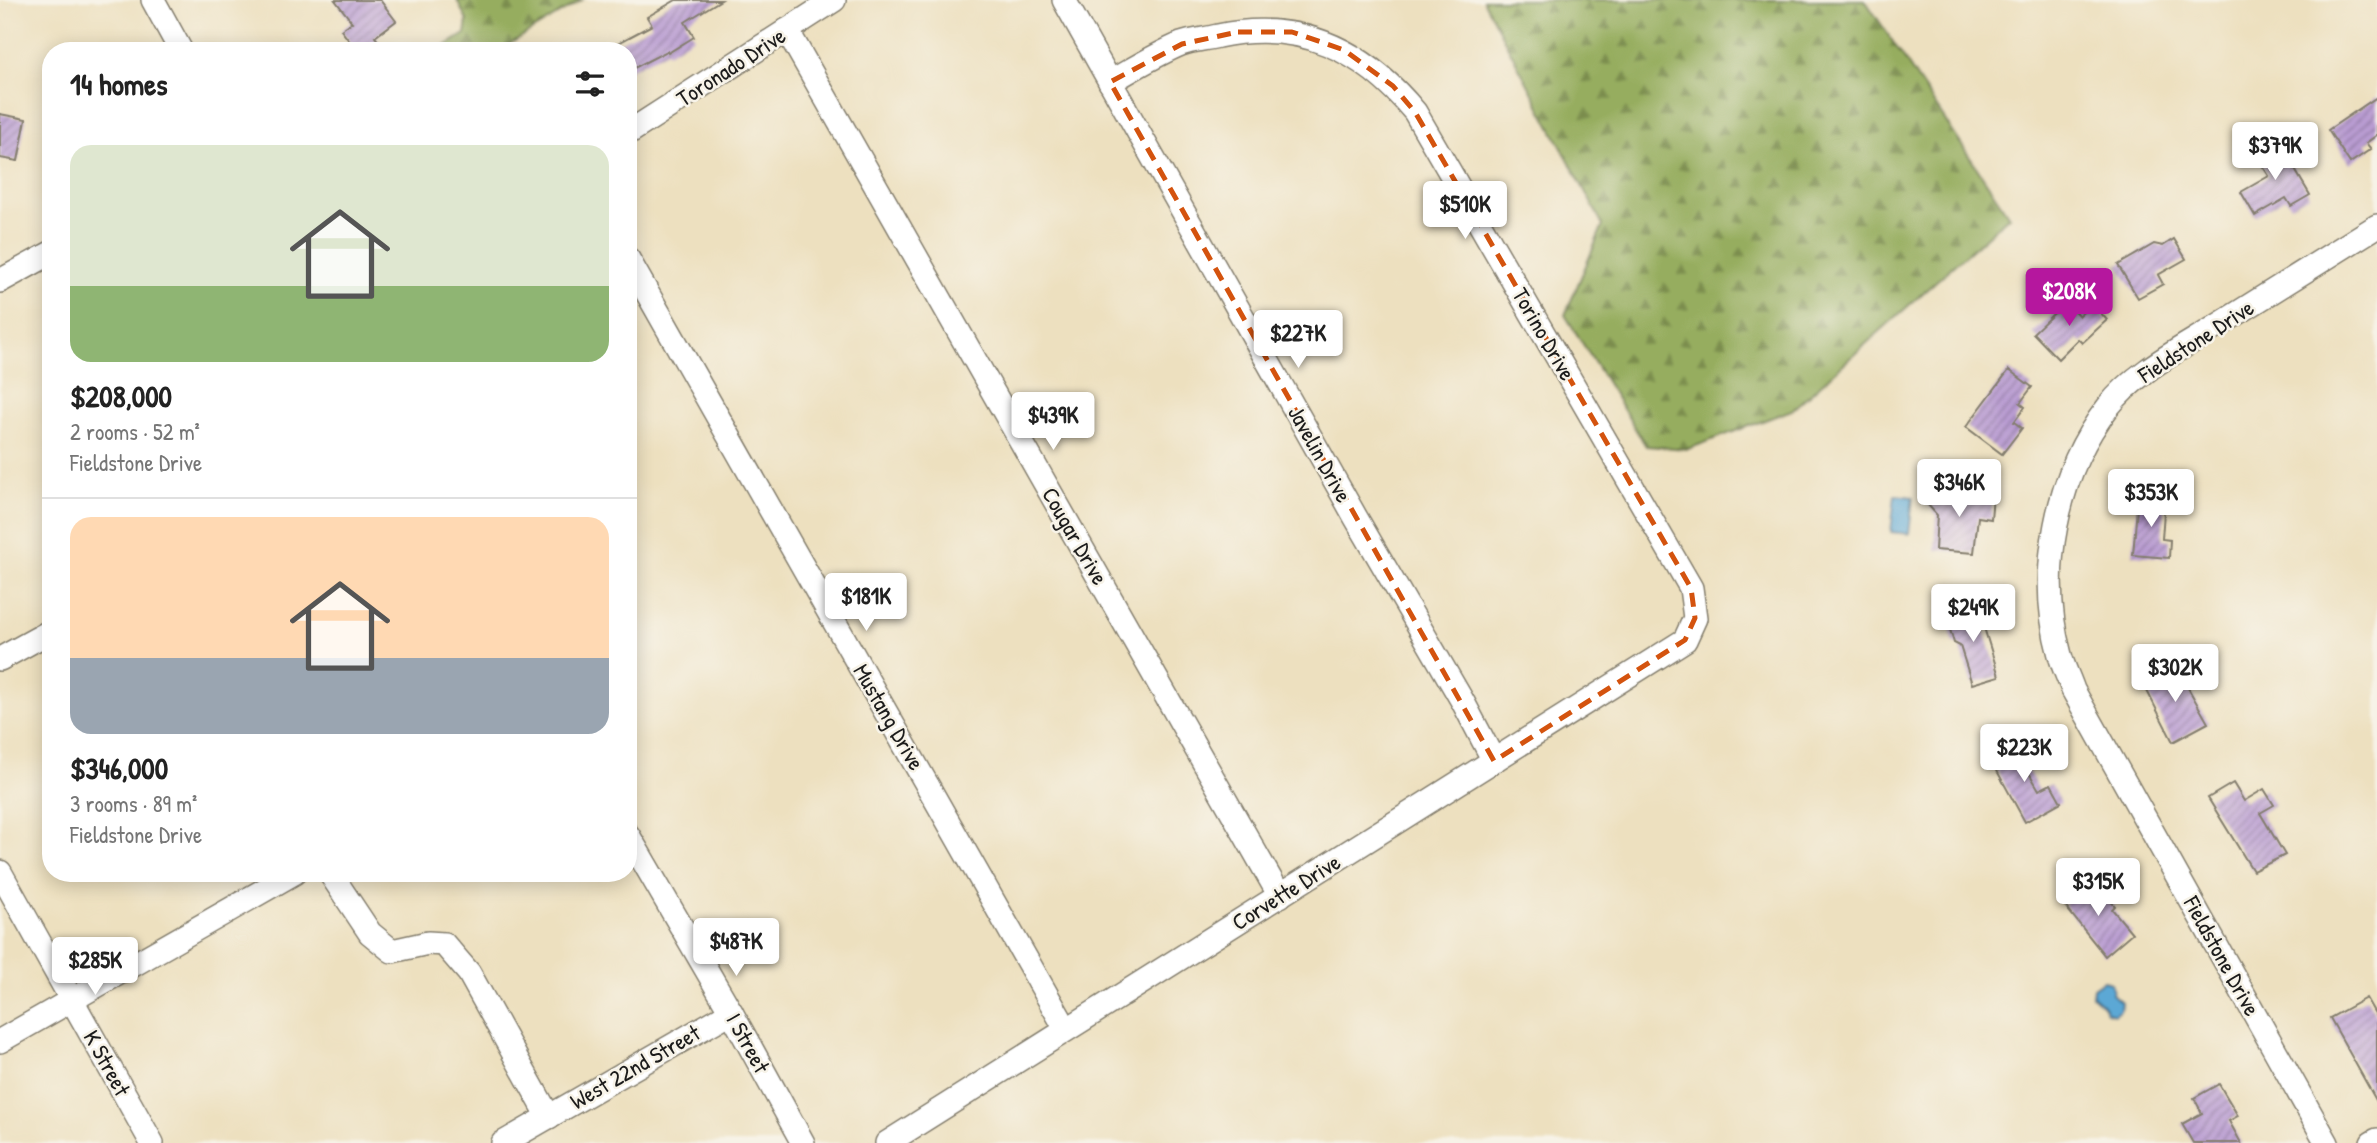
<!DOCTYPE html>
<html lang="en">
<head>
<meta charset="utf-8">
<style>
	body { margin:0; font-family:"Patrick Hand",sans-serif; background:#f6f6f6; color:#222; height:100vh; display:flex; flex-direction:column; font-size:26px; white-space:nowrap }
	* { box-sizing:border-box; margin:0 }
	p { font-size:23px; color:#767676 }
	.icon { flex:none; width:38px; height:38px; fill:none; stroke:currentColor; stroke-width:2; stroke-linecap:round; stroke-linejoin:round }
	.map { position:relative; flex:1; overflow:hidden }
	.details { position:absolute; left:42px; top:42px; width:595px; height:840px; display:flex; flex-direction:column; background:#fff; border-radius:28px; box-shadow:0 4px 18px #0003 }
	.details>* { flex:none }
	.price { position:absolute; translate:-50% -60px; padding:0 16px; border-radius:7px; background:#fff; color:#222; font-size:23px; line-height:46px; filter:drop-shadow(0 2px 4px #0008) }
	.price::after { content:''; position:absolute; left:50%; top:42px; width:21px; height:16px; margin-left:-10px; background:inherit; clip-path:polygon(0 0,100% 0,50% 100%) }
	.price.selected { background:#b5179e; color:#fff }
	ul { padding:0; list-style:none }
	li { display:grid; align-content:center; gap:14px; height:371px; padding:0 28px }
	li+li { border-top:2px solid #e0e0e0 }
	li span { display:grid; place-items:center; height:217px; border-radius:21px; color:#555 }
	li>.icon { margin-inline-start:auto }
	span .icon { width:126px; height:126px; fill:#fffc; stroke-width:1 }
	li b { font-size:30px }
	h2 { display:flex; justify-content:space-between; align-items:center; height:84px; padding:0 28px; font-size:30px }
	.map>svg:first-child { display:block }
	.forest { fill:url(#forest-firs); stroke:#59643e; stroke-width:2 }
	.water { fill:#5ca8d5; stroke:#3c6278; stroke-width:2 }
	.building { fill:url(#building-hatch) }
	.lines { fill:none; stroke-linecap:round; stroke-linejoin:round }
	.minor-casing { stroke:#847e6e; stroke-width:26 }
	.minor { stroke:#fff; stroke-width:23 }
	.marked { fill:none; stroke:#d4530e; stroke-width:5; stroke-dasharray:14 9; stroke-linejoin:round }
	.labels { text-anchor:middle; stroke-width:5; stroke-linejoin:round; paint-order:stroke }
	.street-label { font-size:23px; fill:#1c1c1c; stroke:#f7f3e8 }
</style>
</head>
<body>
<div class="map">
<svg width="2377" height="1143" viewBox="0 0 2377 1143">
	<defs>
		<pattern id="forest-firs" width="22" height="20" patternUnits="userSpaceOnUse" patternTransform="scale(1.75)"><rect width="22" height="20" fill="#96ad5f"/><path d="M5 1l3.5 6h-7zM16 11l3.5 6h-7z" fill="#7a8c4e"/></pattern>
		<pattern id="building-hatch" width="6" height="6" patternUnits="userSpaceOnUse" patternTransform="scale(1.75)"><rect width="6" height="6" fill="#b99cd2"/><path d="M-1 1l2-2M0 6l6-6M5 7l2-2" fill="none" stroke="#967eaa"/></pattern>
	</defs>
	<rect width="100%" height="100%" fill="#f7f3e8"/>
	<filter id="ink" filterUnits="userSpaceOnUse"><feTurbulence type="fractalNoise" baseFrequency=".0143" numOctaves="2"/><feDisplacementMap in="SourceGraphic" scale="14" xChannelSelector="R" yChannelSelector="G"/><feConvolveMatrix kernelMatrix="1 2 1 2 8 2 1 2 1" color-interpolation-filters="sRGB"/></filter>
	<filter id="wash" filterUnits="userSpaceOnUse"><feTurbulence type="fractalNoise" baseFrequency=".00686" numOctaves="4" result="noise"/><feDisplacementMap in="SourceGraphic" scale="28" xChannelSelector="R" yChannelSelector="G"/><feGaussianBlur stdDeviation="1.57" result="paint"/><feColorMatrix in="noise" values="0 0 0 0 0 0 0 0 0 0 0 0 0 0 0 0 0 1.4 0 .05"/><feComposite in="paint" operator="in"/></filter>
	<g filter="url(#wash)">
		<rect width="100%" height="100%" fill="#ede0bf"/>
		<g class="forest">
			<polygon points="457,0 582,0 498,51 437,51 465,34 467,21"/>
			<polygon points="1483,0 1865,0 2009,216 1792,410 1688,449 1646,446 1565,315 1603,225"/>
		</g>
		<g class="water">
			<polygon points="1895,495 1913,497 1909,534 1891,532"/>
			<polygon points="2103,981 2111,983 2113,989 2112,994 2121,1002 2120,1010 2114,1014 2107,1012 2103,1005 2092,995 2093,988"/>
		</g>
		<g id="blocks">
			<g class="building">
				<polygon points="335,0 380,0 396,21 375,37 380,43 370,51 357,51 341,30 352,22"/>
				<polygon points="676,0 721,0 685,22 694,37 668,53 667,51 628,71 628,51 603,51 652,25 647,17"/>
				<polygon points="2377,97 2377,135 2366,143 2371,149 2350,163 2328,130"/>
				<polygon points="0,114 26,119 18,161 0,158"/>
				<polygon points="2278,141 2310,195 2291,206 2286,198 2255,216 2241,192 2269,176 2255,154"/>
				<polygon points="2174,239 2186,259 2158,275 2163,284 2138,298 2118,265 2154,244 2163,246"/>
				<polygon points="2066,302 2079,316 2092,303 2107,320 2082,343 2078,339 2058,359 2033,333"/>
				<polygon points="2009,370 2032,387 2020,403 2025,407 2014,422 2022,428 2002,454 1966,427"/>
				<polygon points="1942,491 1993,495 1991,519 1978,517 1974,553 1935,550 1937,515 1928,505"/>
				<polygon points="2138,496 2165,498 2162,539 2170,540 2169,558 2133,555"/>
				<polygon points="1977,605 1999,676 1972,684 1960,646 1954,643 1946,616"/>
				<polygon points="2175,665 2208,723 2173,742 2143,683"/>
				<polygon points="2021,743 2031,762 2025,766 2039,790 2051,784 2061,802 2025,822 1991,760"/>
				<polygon points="2233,783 2244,801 2264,789 2274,805 2260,813 2285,855 2253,871 2208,798"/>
				<polygon points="2093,880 2115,906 2112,909 2132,933 2105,956 2064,905"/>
				<polygon points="2366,998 2377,1017 2377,1102 2330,1018"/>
				<polygon points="2219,1084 2238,1116 2229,1121 2241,1143 2193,1143 2182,1124 2202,1113 2194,1098"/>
			</g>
		</g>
	</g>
	<g filter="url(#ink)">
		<use href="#blocks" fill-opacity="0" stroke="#847e6e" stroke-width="2"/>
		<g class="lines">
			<g class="minor-casing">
				<g id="minor">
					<polyline points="153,0 181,51"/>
					<polyline points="1064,0 1356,518 1463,702 1494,761"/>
					<polyline points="787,30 1280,896"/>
					<polyline points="628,133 834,0"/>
					<polyline points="628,259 1066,1029"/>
					<polyline points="0,281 51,253"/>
					<polyline points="0,659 51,631"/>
					<polyline points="628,835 731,1012 803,1143"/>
					<polyline points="0,872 152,1143"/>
					<polyline points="330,873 370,933 392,951 428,943 444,944 469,973 549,1117"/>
					<polyline points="0,1041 294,873"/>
					<polyline points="503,1143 731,1012"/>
					<path d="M887 1143 1685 640 1695 618 1691 588 1415 112C1363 49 1300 19 1218 36 1206 39 1192 40 1181 44 1157 54 1133 69 1110 82"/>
					<path d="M2327 1143 2073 690C2069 678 2063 667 2060 655 2037 573 2056 474 2108 407 2134 373 2179 350 2214 328 2269 294 2323 260 2377 226"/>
					<polyline points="2372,1143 2377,1140"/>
				</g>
			</g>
			<use href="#minor" class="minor"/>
		</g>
	</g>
	<path class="marked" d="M1238 32H1292L1344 50 1393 86 1415 112 1691 588 1695 618 1685 640 1494 761 1110 82 1182 44Z"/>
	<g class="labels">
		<g class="street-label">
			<text transform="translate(731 67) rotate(-33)" y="8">Toronado Drive</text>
			<text transform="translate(1544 334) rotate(60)" y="8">Torino Drive</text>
			<text transform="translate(2196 341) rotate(-33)" y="8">Fieldstone Drive</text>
			<text transform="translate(1320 454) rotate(61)" y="8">Javelin Drive</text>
			<text transform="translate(1075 536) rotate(60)" y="8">Cougar Drive</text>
			<text transform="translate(889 717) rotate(60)" y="8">Mustang Drive</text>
			<text transform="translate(1286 892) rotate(-32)" y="8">Corvette Drive</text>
			<text transform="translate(2222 956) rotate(61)" y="8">Fieldstone Drive</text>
			<text transform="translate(748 1043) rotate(61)" y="8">I Street</text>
			<text transform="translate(107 1063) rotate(61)" y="8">K Street</text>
			<text transform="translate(635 1067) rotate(-30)" y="8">West 22nd Street</text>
		</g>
	</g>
</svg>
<b class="price" style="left:2275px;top:182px">$379K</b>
<b class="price" style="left:1465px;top:241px">$510K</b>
<b class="price selected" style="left:2069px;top:328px">$208K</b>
<b class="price" style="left:1298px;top:370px">$227K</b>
<b class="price" style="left:1053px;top:452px">$439K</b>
<b class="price" style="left:1959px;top:519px">$346K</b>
<b class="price" style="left:2151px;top:529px">$353K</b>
<b class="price" style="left:866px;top:633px">$181K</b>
<b class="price" style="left:1973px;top:644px">$249K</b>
<b class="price" style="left:2175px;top:704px">$302K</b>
<b class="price" style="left:2024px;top:784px">$223K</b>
<b class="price" style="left:2098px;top:918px">$315K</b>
<b class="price" style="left:736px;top:978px">$487K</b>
<b class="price" style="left:95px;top:997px">$285K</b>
<section class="details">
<h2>14 homes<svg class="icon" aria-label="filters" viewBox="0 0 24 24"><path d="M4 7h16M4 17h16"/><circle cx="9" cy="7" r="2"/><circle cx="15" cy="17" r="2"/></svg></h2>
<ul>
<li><span style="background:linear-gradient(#dfe7d0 65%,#8fb573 0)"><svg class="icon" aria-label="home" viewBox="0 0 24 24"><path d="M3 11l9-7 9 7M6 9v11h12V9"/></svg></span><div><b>$208,000</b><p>2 rooms · 52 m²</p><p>Fieldstone Drive</p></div></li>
<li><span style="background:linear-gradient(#ffd9b3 65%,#9aa5b1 0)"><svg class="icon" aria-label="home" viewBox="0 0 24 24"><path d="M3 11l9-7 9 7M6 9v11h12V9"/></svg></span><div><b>$346,000</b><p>3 rooms · 89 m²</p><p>Fieldstone Drive</p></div></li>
</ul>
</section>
</div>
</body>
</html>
